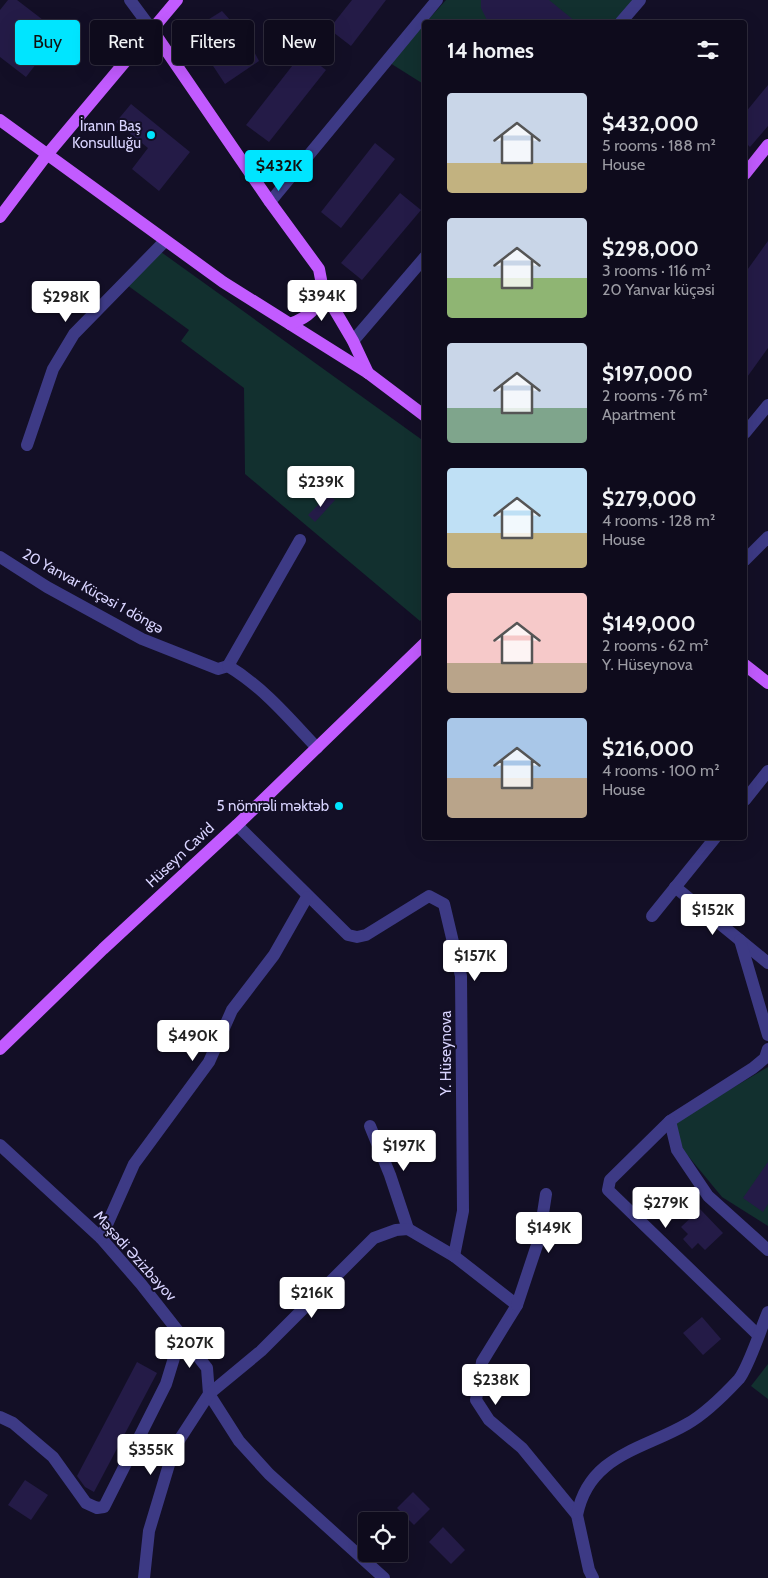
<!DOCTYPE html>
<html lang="en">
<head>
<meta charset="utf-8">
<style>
	body { margin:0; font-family:Cabin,sans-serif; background:#1c1929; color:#f1f3f6; height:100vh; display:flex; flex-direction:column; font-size:19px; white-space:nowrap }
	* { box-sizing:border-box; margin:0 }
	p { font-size:16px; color:#9b9ba3 }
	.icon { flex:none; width:28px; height:28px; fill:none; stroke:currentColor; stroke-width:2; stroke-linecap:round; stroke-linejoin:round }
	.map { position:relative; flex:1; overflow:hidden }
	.drawer { position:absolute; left:422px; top:20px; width:325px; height:820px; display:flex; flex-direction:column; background:#0e0b1c; border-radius:5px; box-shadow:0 5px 20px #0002,0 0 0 1px #2e2b3b }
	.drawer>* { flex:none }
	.top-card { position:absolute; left:15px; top:20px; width:332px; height:45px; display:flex; gap:10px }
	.controls { position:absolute; left:358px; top:1512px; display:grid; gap:10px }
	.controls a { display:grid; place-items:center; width:50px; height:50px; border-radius:5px; background:#0e0b1c; box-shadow:0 5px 20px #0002,0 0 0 1px #2e2b3b; font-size:25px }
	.price { position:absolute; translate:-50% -42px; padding:0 11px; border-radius:5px; background:#fff; color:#222; font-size:16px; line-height:32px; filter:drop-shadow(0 1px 2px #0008) }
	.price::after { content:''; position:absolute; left:50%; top:30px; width:15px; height:11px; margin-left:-8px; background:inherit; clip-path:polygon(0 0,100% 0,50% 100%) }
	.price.active { background:#00e5ff; color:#111 }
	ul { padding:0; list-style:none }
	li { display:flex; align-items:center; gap:15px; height:125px; padding:0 25px }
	li span { display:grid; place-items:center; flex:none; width:140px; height:100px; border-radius:5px; color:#555 }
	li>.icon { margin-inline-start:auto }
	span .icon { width:60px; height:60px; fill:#fffc; stroke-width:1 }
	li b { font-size:21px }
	h2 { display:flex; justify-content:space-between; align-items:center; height:60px; padding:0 25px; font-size:21px }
	.pill { padding:0 18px; border-radius:5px; background:#0e0b1c; box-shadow:0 5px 20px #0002,0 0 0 1px #2e2b3b; font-size:18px; line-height:45px }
	.pill.active { background:#00e5ff; color:#111 }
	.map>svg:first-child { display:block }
	.green { fill:#12302f }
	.building { fill:#241b47 }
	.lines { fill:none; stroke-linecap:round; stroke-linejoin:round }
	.minor { stroke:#3d3a85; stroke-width:12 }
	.major { stroke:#c25bff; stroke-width:12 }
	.poi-dot { fill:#00e5ff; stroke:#130f26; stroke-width:2 }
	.labels { text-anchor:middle; stroke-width:4; stroke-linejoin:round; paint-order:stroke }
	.poi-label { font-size:15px; fill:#d9d4ff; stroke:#130f26; text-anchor:end }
	.street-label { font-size:15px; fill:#d9d4ff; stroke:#130f26 }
</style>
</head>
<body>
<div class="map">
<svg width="768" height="1578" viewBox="0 0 768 1578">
	<rect width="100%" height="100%" fill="#130f26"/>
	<g class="green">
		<polygon points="446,0 643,0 623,22 426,22"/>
		<polygon points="425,24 425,85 390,63"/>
		<polygon points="161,252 425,442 425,616 420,621 245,474 244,388 181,341 189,330 127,285"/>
		<polygon points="768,1067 768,1226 722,1197 665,1128"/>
		<polygon points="768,1364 768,1399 751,1386"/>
	</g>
	<g class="building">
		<polygon points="8,0 17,0 60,33 26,77 0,57 0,10"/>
		<polygon points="352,0 386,0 351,46 329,29"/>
		<polygon points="481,0 549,0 576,22 488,22 481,8"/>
		<polygon points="222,11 248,40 259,61 225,84 190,31"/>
		<polygon points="303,52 326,70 269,142 246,125"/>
		<polygon points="768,85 768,126 750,147 745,142 745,113"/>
		<polygon points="131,104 190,152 159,191 132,169 148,148 116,122"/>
		<polygon points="375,143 395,159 341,228 321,212"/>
		<polygon points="400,193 421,210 362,280 341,263"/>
		<polygon points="768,241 768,348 745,380 745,273"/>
		<polygon points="329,494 335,500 315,522 308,515"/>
		<polygon points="768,1162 768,1204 763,1212 743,1198"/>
		<polygon points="700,1209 723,1233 705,1250 698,1243 692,1249 683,1239 688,1234 681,1227"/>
		<polygon points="702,1317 721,1339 703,1355 683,1333"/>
		<polygon points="137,1362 157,1373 94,1492 85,1487 77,1476"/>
		<polygon points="25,1480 48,1495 31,1520 8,1505"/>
		<polygon points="413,1492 430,1509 414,1525 397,1508"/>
		<polygon points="443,1527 465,1550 451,1564 429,1542"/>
	</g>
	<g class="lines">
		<g class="minor">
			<polyline points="130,0 153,31"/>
			<polyline points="621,22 640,0"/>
			<polyline points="270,202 437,0"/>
			<polyline points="353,341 425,257"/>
			<polyline points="745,433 768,405"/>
			<polyline points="27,445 53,369 74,334 165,241"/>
			<polyline points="0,557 47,587 142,639 218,669 228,666"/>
			<polyline points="745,560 768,537"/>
			<polyline points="228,666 300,540"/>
			<path d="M228 666C263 687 289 718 317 748"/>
			<polyline points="745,800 768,771"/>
			<polyline points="237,825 348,935 357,937 366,935 429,896 444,904 461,976 463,1211 454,1256 408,1229"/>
			<polyline points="675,887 768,963"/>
			<polyline points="652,916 715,838"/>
			<polyline points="740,940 768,1035"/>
			<polyline points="768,1049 765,1058 753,1068 670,1121 677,1150 708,1196 768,1250"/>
			<polyline points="670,1121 610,1180 608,1190 758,1335"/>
			<polyline points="370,1126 390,1175 408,1229"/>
			<polyline points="0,1145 101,1238 141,1284 207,1368 209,1394 239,1441 269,1474 384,1578"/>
			<polyline points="101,1238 134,1164 209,1062 232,1010 274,955 307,897"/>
			<polyline points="454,1256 517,1305 482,1362 476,1400 489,1420 522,1448 577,1515 589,1570 593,1578"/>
			<polyline points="517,1305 539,1239 546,1194"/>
			<polyline points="0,1417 13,1423 53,1457 86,1503 97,1508 104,1507 166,1384 181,1335"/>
			<path d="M577 1515C589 1455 642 1450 687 1424 705 1414 725 1394 739 1379 749 1366 761 1328 768 1312"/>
			<polyline points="144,1578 149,1531 174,1448 209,1394 261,1351 374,1238 396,1230 408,1229"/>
		</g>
		<g class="major">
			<polyline points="153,31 270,202 319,269 323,290 353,341 368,373"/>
			<polyline points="0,120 223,282 368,373 425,416"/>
			<polyline points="745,174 768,145"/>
			<polyline points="0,217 46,156 177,0"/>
			<path d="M290 324C309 317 317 309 323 290"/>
			<polyline points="745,665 768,683"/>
			<polyline points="0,1049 103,949 237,825 425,643"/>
		</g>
	</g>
	<g class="poi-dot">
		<circle cx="151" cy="135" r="5"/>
		<circle cx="339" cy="806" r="5"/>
	</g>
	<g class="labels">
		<g class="poi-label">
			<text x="141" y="131">İranın Baş<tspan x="141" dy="17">Konsulluğu</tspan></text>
			<text x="329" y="811">5 nömrəli məktəb</text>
		</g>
		<g class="street-label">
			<text transform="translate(93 591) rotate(29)" y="5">20 Yanvar Küçəsi 1 döngə</text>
			<text transform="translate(180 855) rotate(-43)" y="5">Hüseyn Cavid</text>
			<text transform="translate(446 1053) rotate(-90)" y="5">Y. Hüseynova</text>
			<text transform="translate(135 1256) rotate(48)" y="5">Məşədi Əzizbəyov</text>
		</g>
	</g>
</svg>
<div class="controls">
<a><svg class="icon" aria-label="locate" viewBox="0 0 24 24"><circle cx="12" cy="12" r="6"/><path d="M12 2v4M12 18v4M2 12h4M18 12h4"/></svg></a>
</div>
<b class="price active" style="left:279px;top:192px">$432K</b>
<b class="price" style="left:322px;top:322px">$394K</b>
<b class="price" style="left:66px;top:323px">$298K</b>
<b class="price" style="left:321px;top:508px">$239K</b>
<b class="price" style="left:713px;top:936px">$152K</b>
<b class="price" style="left:475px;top:982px">$157K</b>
<b class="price" style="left:193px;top:1062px">$490K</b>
<b class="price" style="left:404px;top:1172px">$197K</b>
<b class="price" style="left:666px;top:1229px">$279K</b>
<b class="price" style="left:549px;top:1254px">$149K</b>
<b class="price" style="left:312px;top:1319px">$216K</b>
<b class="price" style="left:190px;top:1369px">$207K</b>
<b class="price" style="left:496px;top:1406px">$238K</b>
<b class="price" style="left:151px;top:1476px">$355K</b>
<div class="top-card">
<a class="pill active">Buy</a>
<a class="pill">Rent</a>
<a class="pill">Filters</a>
<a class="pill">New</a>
</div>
<section class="drawer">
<h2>14 homes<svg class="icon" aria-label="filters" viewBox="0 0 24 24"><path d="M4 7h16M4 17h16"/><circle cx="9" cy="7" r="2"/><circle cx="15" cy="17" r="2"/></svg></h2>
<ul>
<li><span style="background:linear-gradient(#c9d6e8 70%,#c2b280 0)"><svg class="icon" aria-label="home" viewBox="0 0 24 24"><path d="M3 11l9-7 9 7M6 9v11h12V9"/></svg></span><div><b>$432,000</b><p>5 rooms · 188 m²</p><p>House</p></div></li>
<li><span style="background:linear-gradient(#c9d6e8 60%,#8fb573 0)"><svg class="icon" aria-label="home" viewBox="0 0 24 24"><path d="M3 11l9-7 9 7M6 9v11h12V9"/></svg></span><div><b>$298,000</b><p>3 rooms · 116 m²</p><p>20 Yanvar küçəsi</p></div></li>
<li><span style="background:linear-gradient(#c9d6e8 65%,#7fa58c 0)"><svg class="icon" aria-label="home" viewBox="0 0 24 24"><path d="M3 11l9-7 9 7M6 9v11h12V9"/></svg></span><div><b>$197,000</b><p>2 rooms · 76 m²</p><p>Apartment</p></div></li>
<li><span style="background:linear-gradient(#bfe0f5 65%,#c2b280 0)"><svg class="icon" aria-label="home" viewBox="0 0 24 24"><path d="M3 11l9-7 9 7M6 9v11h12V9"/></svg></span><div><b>$279,000</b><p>4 rooms · 128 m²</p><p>House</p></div></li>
<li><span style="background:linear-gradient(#f6c9c9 70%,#b9a48a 0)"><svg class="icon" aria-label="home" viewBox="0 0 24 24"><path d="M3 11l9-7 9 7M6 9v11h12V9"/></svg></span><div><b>$149,000</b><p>2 rooms · 62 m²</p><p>Y. Hüseynova</p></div></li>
<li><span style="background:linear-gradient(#a9c7e8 60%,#b9a48a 0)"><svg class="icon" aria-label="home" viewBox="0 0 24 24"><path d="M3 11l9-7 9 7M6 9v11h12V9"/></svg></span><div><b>$216,000</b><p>4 rooms · 100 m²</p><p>House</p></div></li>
</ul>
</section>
</div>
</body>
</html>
